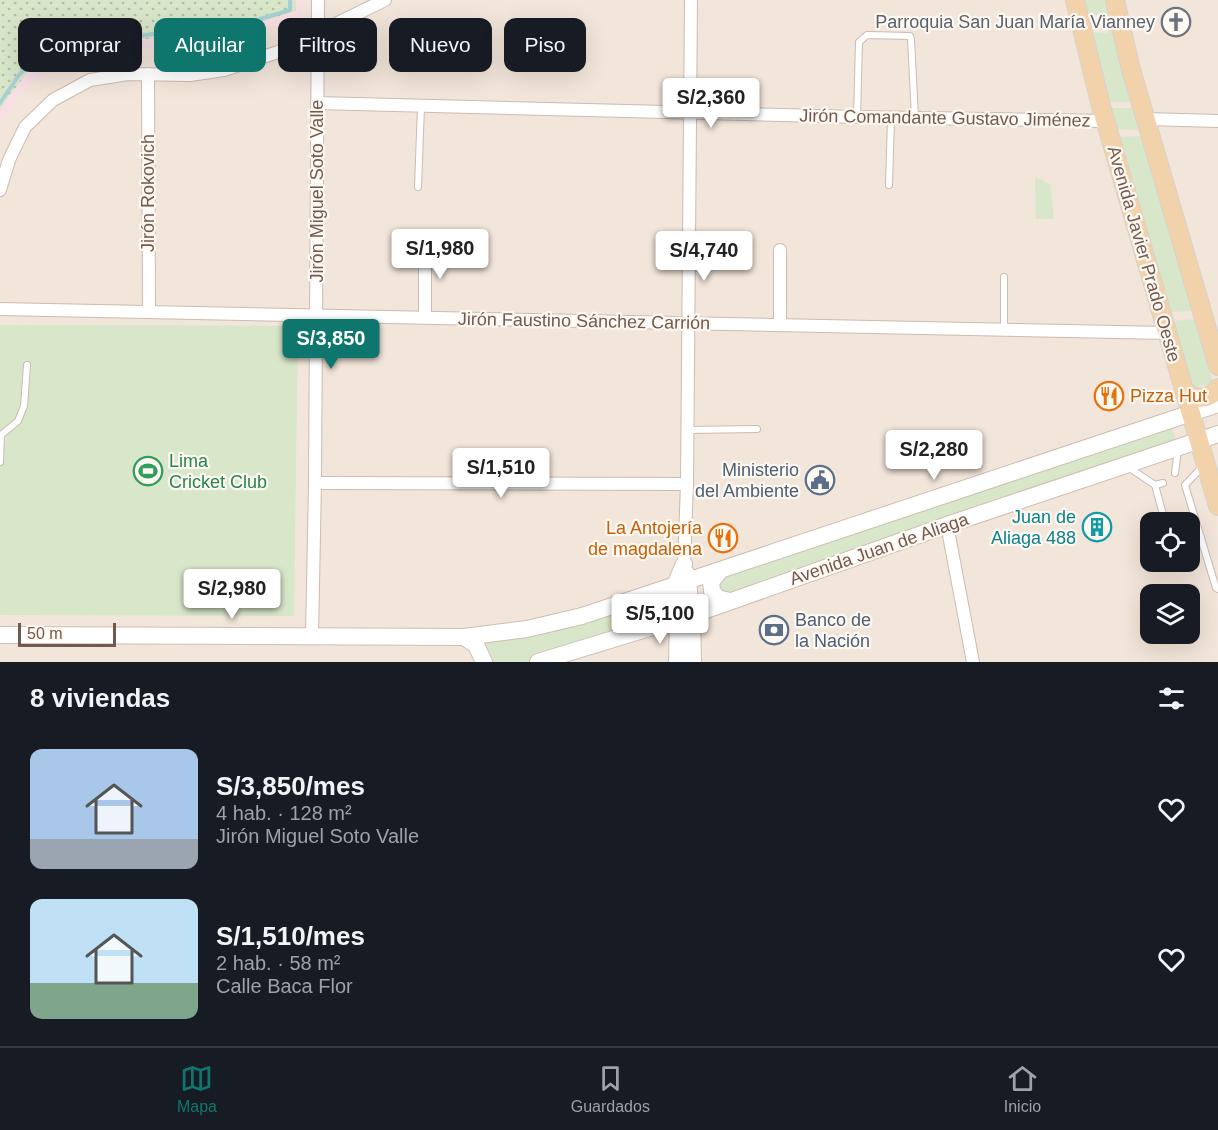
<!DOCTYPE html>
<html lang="es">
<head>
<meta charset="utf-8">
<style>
	body { margin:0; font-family:Arial,sans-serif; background:#20242c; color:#f1f3f6; height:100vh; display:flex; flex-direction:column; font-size:22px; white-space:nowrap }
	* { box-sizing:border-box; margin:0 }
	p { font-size:20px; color:#9ea1a6 }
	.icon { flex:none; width:33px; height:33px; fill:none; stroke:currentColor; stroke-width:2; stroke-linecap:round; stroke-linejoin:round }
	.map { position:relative; height:662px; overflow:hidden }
	.side { display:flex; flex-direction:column; background:#171b24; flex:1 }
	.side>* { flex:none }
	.hud { position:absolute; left:18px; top:18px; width:600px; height:54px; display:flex; gap:12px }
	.tools { position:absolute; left:1140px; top:512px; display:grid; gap:12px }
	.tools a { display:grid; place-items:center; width:60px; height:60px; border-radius:12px; background:#171b24; box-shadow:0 6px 24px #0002; font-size:30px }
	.scale { position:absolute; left:18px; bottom:15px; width:98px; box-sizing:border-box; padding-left:6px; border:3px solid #735a50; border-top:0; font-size:16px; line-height:21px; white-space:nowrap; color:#735a50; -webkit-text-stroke:4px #fdf8f1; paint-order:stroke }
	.price { position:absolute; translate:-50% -51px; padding:0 14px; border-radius:6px; background:#fff; color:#222; font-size:20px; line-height:39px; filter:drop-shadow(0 2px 3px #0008) }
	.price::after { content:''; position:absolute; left:50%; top:36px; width:18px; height:14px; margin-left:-9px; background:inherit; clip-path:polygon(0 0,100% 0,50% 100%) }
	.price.selected { background:#0f766e; color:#fff }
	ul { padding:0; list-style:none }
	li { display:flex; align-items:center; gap:18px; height:150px; padding:0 30px }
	li span { display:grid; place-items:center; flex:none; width:168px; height:120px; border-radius:12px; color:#555 }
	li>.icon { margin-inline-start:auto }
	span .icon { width:72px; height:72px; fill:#fffc; stroke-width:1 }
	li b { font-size:26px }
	h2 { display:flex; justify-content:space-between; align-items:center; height:72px; padding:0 30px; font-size:26px }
	.tag { padding:0 21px; border-radius:12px; background:#171b24; box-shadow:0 6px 24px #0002; font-size:21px; line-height:54px }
	.tag.selected { background:#0f766e; color:#fff }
	.menu { display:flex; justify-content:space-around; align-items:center; height:84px; border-top:2px solid #363941; background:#171b24; font-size:16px; color:#9ea1a6 }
	.menu a { display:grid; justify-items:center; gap:3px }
	.menu .selected { color:#0f766e }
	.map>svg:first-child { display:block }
	.residential { fill:#f2e5da; fill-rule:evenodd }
	.medical { fill:#f7dfe4 }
	.green { fill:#d8e7ca }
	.garden { fill:url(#garden-dots) }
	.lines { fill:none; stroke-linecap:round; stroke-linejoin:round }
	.stream { stroke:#a8d0d3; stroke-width:4 }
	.service-casing { stroke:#ccbbb1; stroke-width:8 }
	.minor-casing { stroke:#ccbbb1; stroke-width:14 }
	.secondary-casing { stroke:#d0bdb2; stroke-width:18 }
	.primary-casing { stroke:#d8d1ce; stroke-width:20 }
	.service { stroke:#fff; stroke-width:6 }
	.minor { stroke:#fff; stroke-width:12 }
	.secondary { stroke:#fff; stroke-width:16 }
	.primary { stroke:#f2d2ab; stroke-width:18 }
	.labels { text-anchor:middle; stroke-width:4.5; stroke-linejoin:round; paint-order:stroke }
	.worship-label { font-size:18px; fill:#5b616d; stroke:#fdf8f1; text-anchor:end }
	.street-label { font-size:18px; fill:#735a50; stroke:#fdf8f1 }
	.food-label { font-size:18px; fill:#c56008; stroke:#fdf8f1; text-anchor:start }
	.leisure-label { font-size:18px; fill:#27864d; stroke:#fdf8f1; text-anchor:start }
	.service-label { font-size:18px; fill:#4e5e75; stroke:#fdf8f1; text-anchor:end }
	.culture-label { font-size:18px; fill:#0d838f; stroke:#fdf8f1; text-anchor:end }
</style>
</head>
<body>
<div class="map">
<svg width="1218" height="662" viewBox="0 0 1218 662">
	<defs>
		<pattern id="garden-dots" width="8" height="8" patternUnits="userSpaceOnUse" patternTransform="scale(1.5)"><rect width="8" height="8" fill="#d8e7ca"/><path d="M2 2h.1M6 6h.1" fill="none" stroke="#b4bea6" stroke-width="1.8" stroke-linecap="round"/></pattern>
	</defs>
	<rect width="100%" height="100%" fill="#fbf3eb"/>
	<path class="residential" d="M0 0H1218V662H0ZM1150 522H1190V561H1150ZM1150 594H1190V633H1150Z"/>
	<polygon class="medical" points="0,0 302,0 302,15 281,26 248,38 211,48 118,48 77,61 47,74 22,92 0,126"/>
	<g class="green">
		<polygon points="1084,0 1109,0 1110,14 1087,16"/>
		<polygon points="1111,25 1130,102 1109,102 1090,32 1107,33"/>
		<polygon points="1111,108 1132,108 1138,130 1117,129"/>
		<polygon points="1140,136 1192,311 1170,312 1119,137"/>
		<polygon points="1035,177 1050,184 1054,219 1036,219"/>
		<polygon points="1194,319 1213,382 1208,385 1192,387 1173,321"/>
		<polygon points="0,325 298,326 294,616 0,615"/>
		<polygon points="1171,426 1176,440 711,604 704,578"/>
		<polygon points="662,590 666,622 538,662 484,662 476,645"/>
	</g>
	<polygon class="garden" points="0,0 296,0 296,11 207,39 138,39 100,46 28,71 0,109"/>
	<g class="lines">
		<polyline class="stream" points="0,103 19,75 29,65 69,51 125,38 153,34 214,33 290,10 290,0"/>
		<g class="service-casing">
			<g id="service">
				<polyline points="857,117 859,42 867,35 910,36 911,39 915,118"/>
				<polyline points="889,185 891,118"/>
				<polyline points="418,187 421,106"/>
				<polyline points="1004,329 1004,277"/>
				<polyline points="687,430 757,429"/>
				<polyline points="0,462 1,435 18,421 24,406 27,365"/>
				<polyline points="1203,466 1185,485 1216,588 1218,589"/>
				<polyline points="1128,467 1155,485 1163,483"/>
				<polyline points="1175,473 1178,449"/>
				<polyline points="1155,485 1165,522"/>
				<polyline points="1190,541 1201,537"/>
			</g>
		</g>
		<g class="minor-casing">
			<g id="minor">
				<polyline points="148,74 149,312"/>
				<polyline points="317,103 857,117 1105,121"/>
				<polyline points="1146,119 1218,121"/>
				<polyline points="0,190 9,160 25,127 53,100 90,80 128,74 190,75 224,70 278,52 385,0"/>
				<polyline points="780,250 780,325"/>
				<polyline points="0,309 1167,333"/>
				<polyline points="425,317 425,243"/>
				<polyline points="315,483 687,484"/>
				<polyline points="947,525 973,662"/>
				<polyline points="684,564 687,484 691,0"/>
				<polyline points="312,637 315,483 318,0"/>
			</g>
		</g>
		<g class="secondary-casing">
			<g id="secondary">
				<polyline points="719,572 711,582 712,591 717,598 730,601"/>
				<polyline points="687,574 692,615 693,662"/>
				<polyline points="0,635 464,637 527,629 582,616 1218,404"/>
				<polyline points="464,637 476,645 484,662"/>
				<polyline points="538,662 692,615 947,525 1218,434"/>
				<polyline points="677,662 678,618 675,585 684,564"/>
			</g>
		</g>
		<g class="primary-casing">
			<g id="primary">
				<polyline points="1075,0 1101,106 1218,506"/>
				<polyline points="1115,0 1130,66 1218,366"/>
				<path d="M1184 390C1195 400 1209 401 1218 388"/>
			</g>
		</g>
		<use href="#service" class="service"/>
		<use href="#minor" class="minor"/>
		<use href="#secondary" class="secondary"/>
		<use href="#primary" class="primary"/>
	</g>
	<defs>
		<g id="church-ring" transform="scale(1.5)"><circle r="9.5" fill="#fdf8f1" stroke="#6b7280" stroke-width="1.5"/><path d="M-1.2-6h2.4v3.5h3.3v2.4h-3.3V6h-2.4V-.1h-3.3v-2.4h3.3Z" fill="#6b7280"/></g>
		<g id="restaurant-ring" transform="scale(1.5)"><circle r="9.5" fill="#fdf8f1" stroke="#e8710a" stroke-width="1.5"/><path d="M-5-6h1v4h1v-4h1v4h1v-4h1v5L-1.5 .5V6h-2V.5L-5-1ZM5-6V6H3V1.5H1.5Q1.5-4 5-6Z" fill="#e8710a"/></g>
		<g id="stadium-ring" transform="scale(1.5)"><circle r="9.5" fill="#fdf8f1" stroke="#2e9e5b" stroke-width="1.5"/><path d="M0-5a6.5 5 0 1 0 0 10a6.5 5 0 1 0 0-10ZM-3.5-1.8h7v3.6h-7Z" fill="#2e9e5b"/></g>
		<g id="civic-ring" transform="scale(1.5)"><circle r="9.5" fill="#fdf8f1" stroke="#5c6f8a" stroke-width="1.5"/><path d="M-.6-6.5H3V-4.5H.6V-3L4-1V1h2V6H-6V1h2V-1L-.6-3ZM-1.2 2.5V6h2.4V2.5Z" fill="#5c6f8a"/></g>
		<g id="building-ring" transform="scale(1.5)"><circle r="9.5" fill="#fdf8f1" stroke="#0f9aa8" stroke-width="1.5"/><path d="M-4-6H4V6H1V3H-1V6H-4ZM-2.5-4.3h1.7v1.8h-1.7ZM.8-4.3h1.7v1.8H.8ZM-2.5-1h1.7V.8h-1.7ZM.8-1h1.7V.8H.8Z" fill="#0f9aa8"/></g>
		<g id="bank-ring" transform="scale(1.5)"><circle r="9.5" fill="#fdf8f1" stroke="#5c6f8a" stroke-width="1.5"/><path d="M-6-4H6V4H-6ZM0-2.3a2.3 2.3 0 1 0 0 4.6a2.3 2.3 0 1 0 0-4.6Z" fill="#5c6f8a"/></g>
	</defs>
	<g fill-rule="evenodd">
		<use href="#church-ring" x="1176" y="22"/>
		<use href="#restaurant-ring" x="1109" y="396"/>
		<use href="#stadium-ring" x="148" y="471"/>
		<use href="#civic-ring" x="820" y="480"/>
		<use href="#building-ring" x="1097" y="527"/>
		<use href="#restaurant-ring" x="723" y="538"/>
		<use href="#bank-ring" x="774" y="630"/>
	</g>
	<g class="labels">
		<g class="worship-label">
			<text x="1155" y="28">Parroquia San Juan María Vianney</text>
		</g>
		<g class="street-label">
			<text transform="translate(945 118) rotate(1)" y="6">Jirón Comandante Gustavo Jiménez</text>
			<text transform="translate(317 191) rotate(-90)" y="6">Jirón Miguel Soto Valle</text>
			<text transform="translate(148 193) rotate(-90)" y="6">Jirón Rokovich</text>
			<text transform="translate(1144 254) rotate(74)" y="6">Avenida Javier Prado Oeste</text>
			<text transform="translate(584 321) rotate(1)" y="6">Jirón Faustino Sánchez Carrión</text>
			<text transform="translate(879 549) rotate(-19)" y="6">Avenida Juan de Aliaga</text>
		</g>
		<g class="food-label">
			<text x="1130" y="402">Pizza Hut</text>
			<text x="702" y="534" text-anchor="end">La Antojería<tspan x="702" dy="21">de magdalena</tspan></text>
		</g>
		<g class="leisure-label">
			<text x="169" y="467">Lima<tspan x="169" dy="21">Cricket Club</tspan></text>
		</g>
		<g class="service-label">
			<text x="799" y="476">Ministerio<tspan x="799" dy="21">del Ambiente</tspan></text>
			<text x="795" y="626" text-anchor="start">Banco de<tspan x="795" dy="21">la Nación</tspan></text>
		</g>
		<g class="culture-label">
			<text x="1076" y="523">Juan de<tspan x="1076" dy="21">Aliaga 488</tspan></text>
		</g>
	</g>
</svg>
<div class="tools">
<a><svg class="icon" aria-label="locate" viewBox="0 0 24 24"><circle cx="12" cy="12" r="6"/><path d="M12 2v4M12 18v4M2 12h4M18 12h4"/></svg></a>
<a><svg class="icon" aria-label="layers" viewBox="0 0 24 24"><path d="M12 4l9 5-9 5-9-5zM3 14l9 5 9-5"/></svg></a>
</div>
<div class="scale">50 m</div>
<b class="price" style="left:711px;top:129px">S/2,360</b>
<b class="price" style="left:440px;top:280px">S/1,980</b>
<b class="price" style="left:704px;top:282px">S/4,740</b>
<b class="price selected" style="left:331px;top:370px">S/3,850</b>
<b class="price" style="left:934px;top:481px">S/2,280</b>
<b class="price" style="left:501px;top:499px">S/1,510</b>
<b class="price" style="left:232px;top:620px">S/2,980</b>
<b class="price" style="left:660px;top:645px">S/5,100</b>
<div class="hud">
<a class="tag">Comprar</a>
<a class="tag selected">Alquilar</a>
<a class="tag">Filtros</a>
<a class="tag">Nuevo</a>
<a class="tag">Piso</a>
</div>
</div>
<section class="side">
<h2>8 viviendas<svg class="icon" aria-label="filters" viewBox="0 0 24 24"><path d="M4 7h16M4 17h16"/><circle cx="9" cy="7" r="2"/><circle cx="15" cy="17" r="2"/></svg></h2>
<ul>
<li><span style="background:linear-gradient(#a9c7e8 75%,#9aa5b1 0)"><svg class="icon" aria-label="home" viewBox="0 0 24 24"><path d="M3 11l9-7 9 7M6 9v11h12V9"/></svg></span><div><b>S/3,850/mes</b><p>4 hab. · 128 m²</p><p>Jirón Miguel Soto Valle</p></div><svg class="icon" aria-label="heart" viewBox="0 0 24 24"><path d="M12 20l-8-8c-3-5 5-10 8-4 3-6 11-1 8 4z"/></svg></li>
<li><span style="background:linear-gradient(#bfe0f5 70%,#7fa58c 0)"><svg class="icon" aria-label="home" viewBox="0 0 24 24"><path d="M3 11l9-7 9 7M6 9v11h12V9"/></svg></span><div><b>S/1,510/mes</b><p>2 hab. · 58 m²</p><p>Calle Baca Flor</p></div><svg class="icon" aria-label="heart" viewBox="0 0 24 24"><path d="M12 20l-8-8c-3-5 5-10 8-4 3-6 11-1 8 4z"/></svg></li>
</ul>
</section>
<nav class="menu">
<a class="selected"><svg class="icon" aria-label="map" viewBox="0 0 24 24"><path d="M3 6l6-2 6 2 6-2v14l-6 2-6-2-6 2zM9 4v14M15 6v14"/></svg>Mapa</a>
<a><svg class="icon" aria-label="saved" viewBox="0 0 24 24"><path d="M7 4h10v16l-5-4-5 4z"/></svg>Guardados</a>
<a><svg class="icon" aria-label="home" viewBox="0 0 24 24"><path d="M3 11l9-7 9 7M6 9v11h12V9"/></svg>Inicio</a>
</nav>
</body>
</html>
